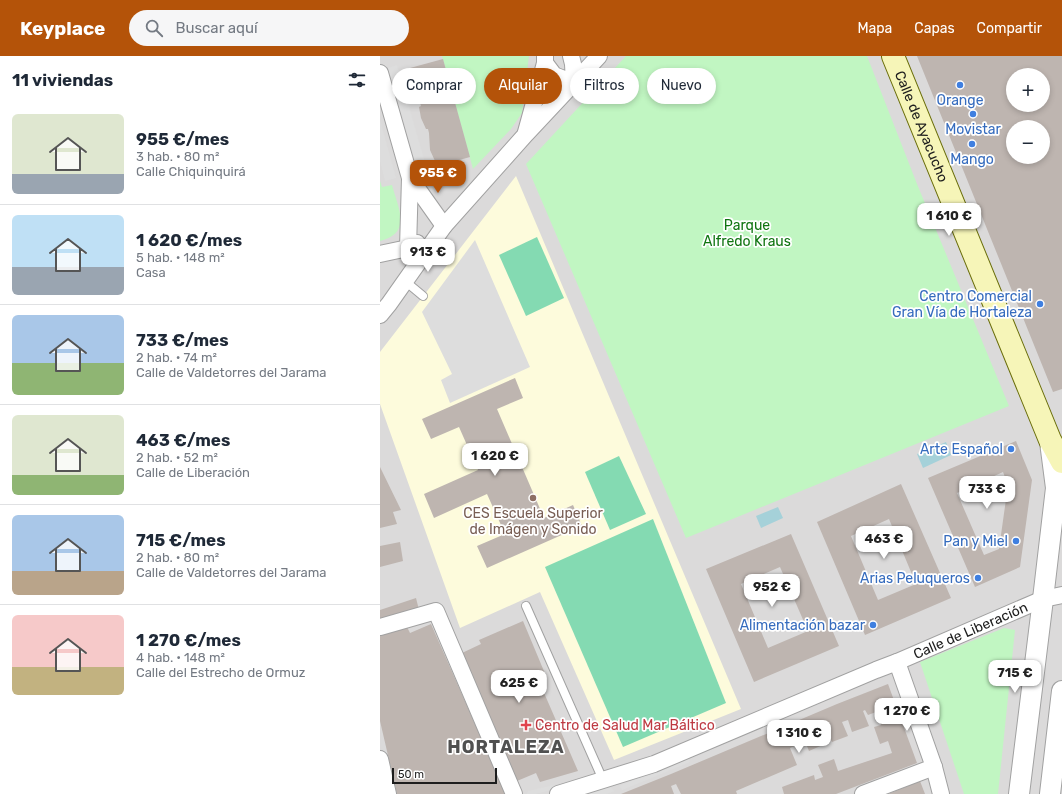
<!DOCTYPE html>
<html lang="es">
<head>
<meta charset="utf-8">
<style>
	body { margin:0; font-family:Rubik,sans-serif; background:#f6f6f7; color:#1f2937; height:100vh; display:flex; flex-direction:column; font-size:15px; white-space:nowrap }
	* { box-sizing:border-box; margin:0 }
	p { font-size:13px; color:#747a83 }
	.icon { flex:none; width:22px; height:22px; fill:none; stroke:currentColor; stroke-width:2; stroke-linecap:round; stroke-linejoin:round }
	.map { position:relative; flex:1; overflow:hidden }
	.side { display:flex; flex-direction:column; background:#fff; width:380px }
	.side>* { flex:none }
	.hud { position:absolute; left:12px; top:12px; width:380px; height:36px; display:flex; gap:8px }
	.buttons { position:absolute; left:626px; top:12px; display:grid; gap:8px }
	.buttons a { display:grid; place-items:center; width:44px; height:44px; border-radius:50%; background:#fff; box-shadow:0 2px 6px #0003; font-size:20px }
	.scale { position:absolute; left:12px; bottom:10px; width:105px; box-sizing:border-box; padding-left:4px; border:2px solid #1d1d1d; border-top:0; font-size:11px; line-height:14px; white-space:nowrap; color:#1d1d1d; -webkit-text-stroke:3px #fff; paint-order:stroke }
	.price { position:absolute; translate:-50% -34px; padding:0 9px; border-radius:8px; background:#fff; color:#222; font-size:13px; line-height:26px; filter:drop-shadow(0 1px 2px #0008) }
	.price::after { content:''; position:absolute; left:50%; top:24px; width:12px; height:9px; margin-left:-6px; background:inherit; clip-path:polygon(0 0,100% 0,50% 100%) }
	.price.on { background:#b45309; color:#fff }
	ul { padding:0; list-style:none }
	li { display:flex; align-items:center; gap:12px; height:100px; padding:0 12px }
	li+li { border-top:1px solid #e0e1e3 }
	li span { display:grid; place-items:center; flex:none; width:112px; height:80px; border-radius:6px; color:#555 }
	li>.icon { margin-inline-start:auto }
	span .icon { width:48px; height:48px; fill:#fffc; stroke-width:1 }
	li b { font-size:17px }
	h2 { display:flex; justify-content:space-between; align-items:center; height:48px; padding:0 12px; font-size:17px }
	.chip { padding:0 14px; border-radius:18px; background:#fff; box-shadow:0 2px 6px #0003; font-size:14px; line-height:36px }
	.chip.on { background:#b45309; color:#fff }
	header { display:flex; align-items:center; gap:24px; box-sizing:border-box; height:56px; padding:0 20px; background:#b45309; color:#fff }
	header strong { font-size:19px }
	nav { display:flex; gap:22px; margin-inline-start:auto; font-size:14px }
	.search { width:280px; height:36px; background:#f6f6f7; display:flex; align-items:center; gap:10px; box-sizing:border-box; padding:0 14px; border-radius:22px; color:#747a83; font-size:15px }
	main { display:flex; flex:1; min-height:0 }
	.map>svg:first-child { display:block }
	.residential { fill:#dbdada; fill-rule:evenodd }
	.education { fill:#fdfbdc }
	.park { fill:#c1f6c2 }
	.pitch { fill:#84dab2 }
	.parking { fill:#ddd }
	.water { fill:#a5d1d9 }
	.building { fill:#beb5b0; fill-rule:evenodd }
	.lines { fill:none; stroke-linecap:round; stroke-linejoin:round }
	.service-casing { stroke:#a1a1a1; stroke-width:10 }
	.minor-casing { stroke:#a1a1a1; stroke-width:18 }
	.tertiary-casing { stroke:#a1a1a1; stroke-width:22 }
	.secondary-casing { stroke:#6a6e0a; stroke-width:24 }
	.service { stroke:#fff; stroke-width:8 }
	.minor { stroke:#fff; stroke-width:16 }
	.tertiary { stroke:#fff; stroke-width:20 }
	.secondary { stroke:#f6f5b8; stroke-width:22 }
	.shop-dot { fill:#3f7fe0; stroke:#fff; stroke-width:1.5 }
	.education-dot { fill:#8d6e63; stroke:#fff; stroke-width:1.5 }
	.health-dot { fill:#e0444e; stroke:#fff; stroke-width:1.5 }
	.labels { text-anchor:middle; stroke-width:3.5; stroke-linejoin:round; paint-order:stroke }
	.shop-label { font-size:14px; fill:#366cbe; stroke:#fff; text-anchor:end }
	.street-label { font-size:14px; fill:#1d1d1d; stroke:#fff }
	.park-label { font-size:14px; fill:#107511; stroke:#fff }
	.education-label { font-size:14px; fill:#785e54; stroke:#fff }
	.health-label { font-size:14px; fill:#be3a42; stroke:#fff; text-anchor:start }
	.district-label { font-size:18px; font-weight:bold; letter-spacing:1px; fill:#505050; stroke:#fff }
</style>
</head>
<body>
<header>
<strong>Keyplace</strong>
<div class="search"><svg class="icon" aria-label="search" viewBox="0 0 24 24"><circle cx="10" cy="10" r="6"/><path d="M15 15l6 6"/></svg>Buscar aquí</div>
<nav><a>Mapa</a><a>Capas</a><a>Compartir</a></nav>
</header>
<main>
<section class="side">
<h2>11 viviendas<svg class="icon" aria-label="filters" viewBox="0 0 24 24"><path d="M4 7h16M4 17h16"/><circle cx="9" cy="7" r="2"/><circle cx="15" cy="17" r="2"/></svg></h2>
<ul>
<li><span style="background:linear-gradient(#dfe7d0 75%,#9aa5b1 0)"><svg class="icon" aria-label="home" viewBox="0 0 24 24"><path d="M3 11l9-7 9 7M6 9v11h12V9"/></svg></span><div><b>955 €/mes</b><p>3 hab. · 80 m²</p><p>Calle Chiquinquirá</p></div></li>
<li><span style="background:linear-gradient(#bfe0f5 65%,#9aa5b1 0)"><svg class="icon" aria-label="home" viewBox="0 0 24 24"><path d="M3 11l9-7 9 7M6 9v11h12V9"/></svg></span><div><b>1 620 €/mes</b><p>5 hab. · 148 m²</p><p>Casa</p></div></li>
<li><span style="background:linear-gradient(#a9c7e8 60%,#8fb573 0)"><svg class="icon" aria-label="home" viewBox="0 0 24 24"><path d="M3 11l9-7 9 7M6 9v11h12V9"/></svg></span><div><b>733 €/mes</b><p>2 hab. · 74 m²</p><p>Calle de Valdetorres del Jarama</p></div></li>
<li><span style="background:linear-gradient(#dfe7d0 75%,#8fb573 0)"><svg class="icon" aria-label="home" viewBox="0 0 24 24"><path d="M3 11l9-7 9 7M6 9v11h12V9"/></svg></span><div><b>463 €/mes</b><p>2 hab. · 52 m²</p><p>Calle de Liberación</p></div></li>
<li><span style="background:linear-gradient(#a9c7e8 70%,#b9a48a 0)"><svg class="icon" aria-label="home" viewBox="0 0 24 24"><path d="M3 11l9-7 9 7M6 9v11h12V9"/></svg></span><div><b>715 €/mes</b><p>2 hab. · 80 m²</p><p>Calle de Valdetorres del Jarama</p></div></li>
<li><span style="background:linear-gradient(#f6c9c9 65%,#c2b280 0)"><svg class="icon" aria-label="home" viewBox="0 0 24 24"><path d="M3 11l9-7 9 7M6 9v11h12V9"/></svg></span><div><b>1 270 €/mes</b><p>4 hab. · 148 m²</p><p>Calle del Estrecho de Ormuz</p></div></li>
</ul>
</section>
<div class="map">
<svg width="682" height="738" viewBox="0 0 682 738">
	<rect width="100%" height="100%" fill="#eee9e3"/>
	<path class="residential" d="M0 0H682V738H0ZM633 19H663V49H633ZM633 71H663V101H633Z"/>
	<polygon class="education" points="136,120 361,653 234,704 160,536 80,572 0,348 0,296"/>
	<g class="park">
		<polygon points="62,0 149,0 142,57 131,73 93,113"/>
		<polygon points="246,0 487,0 537,128 629,350 306,482 146,108"/>
		<path d="M0 125 2 131 12 129C18 152 33 177 0 185Z"/>
		<polygon points="624,572 635,574 618,738 584,738 540,606"/>
	</g>
	<g class="pitch">
		<polygon points="157,181 184,242 146,260 119,199"/>
		<polygon points="239,400 266,458 230,474 205,416"/>
		<polygon points="273,463 346,647 243,691 165,511"/>
	</g>
	<g class="parking">
		<polygon points="17,9 48,117 39,120 8,12"/>
		<polygon points="0,64 16,122 5,125 0,105"/>
		<polygon points="95,184 150,311 70,347 61,324 72,318 42,256"/>
		<polygon points="308,702 310,706 264,725 242,734 239,730"/>
		<polygon points="174,729 175,733 155,738 147,738 148,735"/>
		<polygon points="228,729 235,735 226,738 201,738"/>
	</g>
	<g class="water">
		<polygon points="566,386 571,399 543,412 537,398"/>
		<polygon points="398,451 403,462 381,472 376,460"/>
	</g>
	<g class="building">
		<path d="M537 0H682V333L673 336ZM633 19H663V49H633ZM633 71H663V101H633Z"/>
		<polygon points="63,3 90,101 58,110 56,105 55,105 50,94 49,77 48,73 46,73 41,62 39,51 41,50 38,40 36,41 32,29 30,18 32,17 30,12"/>
		<polygon points="135,322 143,342 117,353 164,462 193,449 202,470 107,512 97,490 125,478 107,438 54,462 44,438 98,414 79,371 51,383 42,363"/>
		<path d="M636 385 652 424 640 511 595 531 548 422ZM623 416 628 429 619 493 604 499 577 437Z"/>
		<polygon points="0,411 21,454 13,456 17,468 0,472"/>
		<path d="M521 428 571 542 485 579 437 466ZM509 463 536 528 498 544 471 480Z"/>
		<path d="M411 478 459 590 374 626 326 513ZM400 511 428 575 388 592 361 528Z"/>
		<polygon points="20,486 23,505 0,511 0,490"/>
		<polygon points="36,542 39,554 0,565 0,554"/>
		<polygon points="143,565 166,620 158,623 198,715 160,726 156,717 137,725 82,597 101,588 99,584"/>
		<polygon points="51,568 117,718 118,718 127,738 17,738 0,665 0,577 26,569 30,577"/>
		<polygon points="508,628 537,707 456,738 404,738 402,731 434,719 435,724 443,721 438,709 454,703 458,715 512,697 508,685 500,688 494,671 501,669 496,656 488,659 485,654 483,655 489,670 472,676 468,664 462,666 468,680 452,686 446,674 441,677 445,688 429,695 425,685 410,692 417,709 356,735 357,738 301,738 296,728 291,730 294,738 241,738 291,718 457,648"/>
		<polygon points="540,725 545,738 508,738"/>
	</g>
	<g class="lines">
		<g class="service-casing">
			<g id="service">
				<polyline points="25,225 43,240"/>
				<polyline points="146,550 223,724"/>
			</g>
		</g>
		<g class="minor-casing">
			<g id="minor">
				<polyline points="165,7 174,19 194,27 193,8 191,0"/>
				<polyline points="0,17 30,122 28,192"/>
				<polyline points="146,76 165,7 165,0"/>
				<polyline points="30,122 64,170"/>
				<polyline points="0,198 28,192 37,187"/>
				<polyline points="0,259 9,248 64,170 146,78 219,0"/>
				<polyline points="0,571 56,555 134,738"/>
				<polyline points="517,606 554,711 561,738"/>
				<polyline points="0,703 8,738"/>
				<path id="s1" d="M178 738 274 708 496 614 517 606 663 543 682 539"/>
				<polyline points="483,738 554,711"/>
			</g>
		</g>
		<g class="tertiary-casing">
			<g id="tertiary">
				<polyline points="639,738 663,543 676,432 670,386"/>
				<polyline points="670,738 682,635"/>
			</g>
		</g>
		<g class="secondary-casing">
			<g id="secondary">
				<path id="s2" d="M513 0 670 384 682 406"/>
			</g>
		</g>
		<use href="#service" class="service"/>
		<use href="#minor" class="minor"/>
		<use href="#tertiary" class="tertiary"/>
		<use href="#secondary" class="secondary"/>
	</g>
	<g class="shop-dot">
		<circle cx="580" cy="29" r="4"/>
		<circle cx="593" cy="58" r="4"/>
		<circle cx="592" cy="88" r="4"/>
		<circle cx="660" cy="248" r="4"/>
		<circle cx="631" cy="393" r="4"/>
		<circle cx="636" cy="485" r="4"/>
		<circle cx="598" cy="522" r="4"/>
		<circle cx="493" cy="569" r="4"/>
	</g>
	<circle class="education-dot" cx="153" cy="442" r="4"/>
	<path class="health-dot" d="M144 663h4v4h4v4h-4v4h-4v-4h-4v-4h4z"/>
	<g class="labels">
		<g class="shop-label">
			<text x="580" y="49" text-anchor="middle">Orange</text>
			<text x="593" y="78" text-anchor="middle">Movistar</text>
			<text x="592" y="108" text-anchor="middle">Mango</text>
			<text x="652" y="245">Centro Comercial<tspan x="652" dy="16">Gran Vía de Hortaleza</tspan></text>
			<text x="623" y="398">Arte Español</text>
			<text x="628" y="490">Pan y Miel</text>
			<text x="590" y="527">Arias Peluqueros</text>
			<text x="485" y="574">Alimentación bazar</text>
		</g>
		<g class="street-label">
			<text dy="5" stroke="none"><textPath href="#s2" startOffset="76">Calle de Ayacucho</textPath></text>
			<text dy="5" stroke="none"><textPath href="#s1" startOffset="444">Calle de Liberación</textPath></text>
		</g>
		<g class="park-label">
			<text x="367" y="174">Parque<tspan x="367" dy="16">Alfredo Kraus</tspan></text>
		</g>
		<g class="education-label">
			<text x="153" y="462">CES Escuela Superior<tspan x="153" dy="16">de Imágen y Sonido</tspan></text>
		</g>
		<g class="health-label">
			<text x="155" y="674">Centro de Salud Mar Báltico</text>
		</g>
		<g class="district-label">
			<text x="126" y="697">HORTALEZA</text>
		</g>
	</g>
</svg>
<div class="buttons">
<a>+</a>
<a>−</a>
</div>
<div class="scale">50 m</div>
<b class="price on" style="left:58px;top:138px">955 €</b>
<b class="price" style="left:569px;top:181px">1 610 €</b>
<b class="price" style="left:48px;top:217px">913 €</b>
<b class="price" style="left:115px;top:421px">1 620 €</b>
<b class="price" style="left:607px;top:454px">733 €</b>
<b class="price" style="left:504px;top:504px">463 €</b>
<b class="price" style="left:392px;top:552px">952 €</b>
<b class="price" style="left:635px;top:638px">715 €</b>
<b class="price" style="left:139px;top:648px">625 €</b>
<b class="price" style="left:527px;top:676px">1 270 €</b>
<b class="price" style="left:419px;top:698px">1 310 €</b>
<div class="hud">
<a class="chip">Comprar</a>
<a class="chip on">Alquilar</a>
<a class="chip">Filtros</a>
<a class="chip">Nuevo</a>
</div>
</div>
</main>
</body>
</html>
